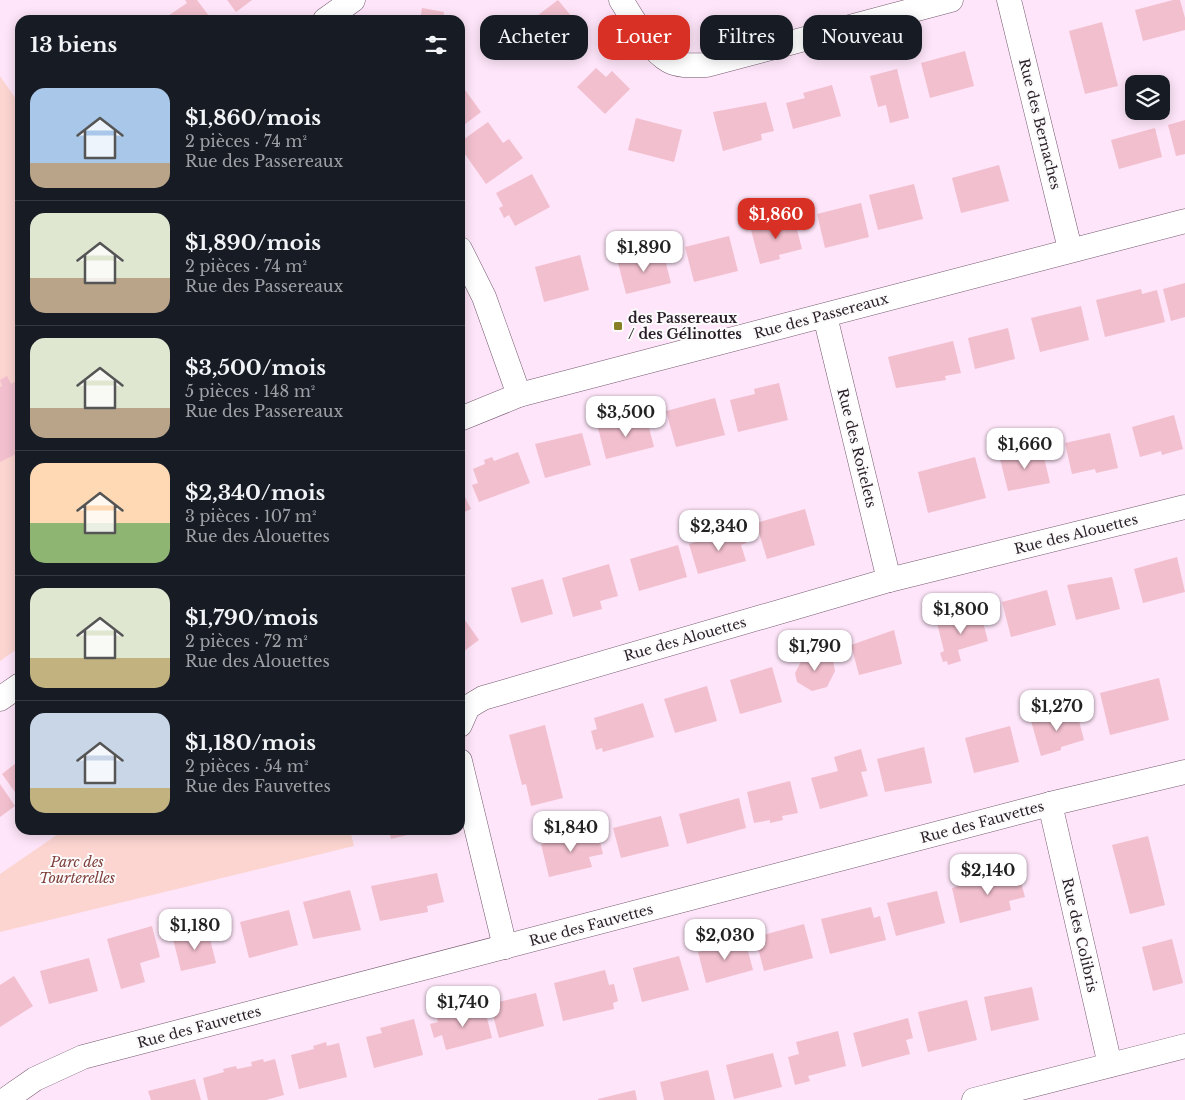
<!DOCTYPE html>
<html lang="fr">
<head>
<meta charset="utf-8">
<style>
	body { margin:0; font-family:"Libre Baskerville",serif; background:#20242c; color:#f1f3f6; height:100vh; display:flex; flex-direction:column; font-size:19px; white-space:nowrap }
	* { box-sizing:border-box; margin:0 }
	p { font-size:16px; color:#9ea1a6 }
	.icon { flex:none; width:28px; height:28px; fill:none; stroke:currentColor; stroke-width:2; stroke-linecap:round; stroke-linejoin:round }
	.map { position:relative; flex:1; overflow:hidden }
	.panel { position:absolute; left:15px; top:15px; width:450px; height:820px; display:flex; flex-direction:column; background:#171b24; border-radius:15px; box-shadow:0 2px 12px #0003 }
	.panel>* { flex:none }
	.banner { position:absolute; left:480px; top:15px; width:475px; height:45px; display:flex; gap:10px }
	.buttons { position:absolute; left:1125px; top:75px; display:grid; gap:10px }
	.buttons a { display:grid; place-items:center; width:45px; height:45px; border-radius:10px; background:#171b24; box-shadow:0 2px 12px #0003; font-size:25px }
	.price { position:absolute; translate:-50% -42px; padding:0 11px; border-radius:10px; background:#fff; color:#222; font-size:16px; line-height:32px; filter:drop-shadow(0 1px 2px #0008) }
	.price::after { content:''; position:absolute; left:50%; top:30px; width:15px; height:11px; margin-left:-8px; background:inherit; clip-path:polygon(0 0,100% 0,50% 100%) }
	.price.active { background:#d93025; color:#fff }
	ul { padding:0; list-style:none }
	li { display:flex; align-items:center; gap:15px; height:125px; padding:0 15px }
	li+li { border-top:1px solid #363941 }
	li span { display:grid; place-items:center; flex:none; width:140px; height:100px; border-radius:15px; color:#555 }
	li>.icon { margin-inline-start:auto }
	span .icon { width:60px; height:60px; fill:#fffc; stroke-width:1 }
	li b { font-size:21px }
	h2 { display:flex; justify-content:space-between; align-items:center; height:60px; padding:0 15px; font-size:21px }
	.chip { padding:0 18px; border-radius:15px; background:#171b24; box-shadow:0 2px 12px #0003; font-size:18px; line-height:45px }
	.chip.active { background:#d93025; color:#fff }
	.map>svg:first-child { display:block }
	.green { fill:#fcd5d1 }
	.building { fill:#f2bfce }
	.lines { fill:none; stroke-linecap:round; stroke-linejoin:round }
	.minor-casing { stroke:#74596f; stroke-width:25 }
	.minor { stroke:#fff; stroke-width:24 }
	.poi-dot { fill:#888027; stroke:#fbfbfb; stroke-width:2 }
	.labels { text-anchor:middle; stroke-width:4; stroke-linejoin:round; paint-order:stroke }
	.street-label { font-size:14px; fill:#291e27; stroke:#fbfbfb }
	.poi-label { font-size:14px; font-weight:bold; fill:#291e27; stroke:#fbfbfb; text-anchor:start }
	.park-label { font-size:14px; font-style:italic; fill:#7f3e3a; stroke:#fbfbfb }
</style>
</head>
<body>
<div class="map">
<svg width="1185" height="1100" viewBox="0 0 1185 1100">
	<rect width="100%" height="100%" fill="#fee5f9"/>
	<g class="green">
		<polygon points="0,76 20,105 20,647 0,661"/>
		<polygon points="64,830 350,830 354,846 0,932 0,874"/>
	</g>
	<g class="building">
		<polygon points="185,0 197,0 212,20 162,20 187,3"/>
		<polygon points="227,0 252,0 236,12"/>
		<polygon points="558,0 586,34 556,57 529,22"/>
		<polygon points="1173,0 1180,0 1185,18 1185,30 1143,41 1135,10"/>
		<polygon points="422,8 444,12 443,20 420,20"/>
		<polygon points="1102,22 1118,86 1085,94 1069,31"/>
		<polygon points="965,51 974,86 930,98 921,63"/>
		<polygon points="596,68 606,77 612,71 630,89 605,114 577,87"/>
		<polygon points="897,69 909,118 890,123 886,105 878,107 870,76"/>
		<polygon points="460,83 481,112 460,128"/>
		<polygon points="832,85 841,116 793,129 786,103 805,98 803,93"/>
		<polygon points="766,102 774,131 761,134 762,140 723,151 713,112"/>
		<polygon points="636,118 682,130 674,162 628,150"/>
		<polygon points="1185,120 1185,154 1176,156 1168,125"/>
		<polygon points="488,122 503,143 509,139 523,158 486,184 460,147 460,142"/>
		<polygon points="1155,128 1162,157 1119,169 1111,140"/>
		<polygon points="999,165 1009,201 961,213 952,178"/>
		<polygon points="532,174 550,207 515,226 509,215 504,218 499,208 503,206 496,193"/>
		<polygon points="914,184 923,219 878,230 869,195"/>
		<polygon points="861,203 869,237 825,248 817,214"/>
		<polygon points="794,218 802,249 779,255 780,259 760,264 751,230"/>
		<polygon points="729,236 738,271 694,282 685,247"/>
		<polygon points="663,252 671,283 626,294 618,263"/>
		<polygon points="580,255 589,290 544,302 535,267"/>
		<polygon points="1185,283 1185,317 1171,321 1163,289"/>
		<polygon points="1141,289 1142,294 1157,290 1165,322 1105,337 1096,300"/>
		<polygon points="1081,306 1089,340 1040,352 1031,318"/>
		<polygon points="1008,328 1015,359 975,369 968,338"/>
		<polygon points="953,341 961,373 945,376 946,380 896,388 888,357"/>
		<polygon points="7,376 11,384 20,379 20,452 0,462 0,387 2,386 0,380"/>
		<polygon points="779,383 788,420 738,432 730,400 755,394 754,389"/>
		<polygon points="715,398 725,435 676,447 666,411"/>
		<polygon points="1174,415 1183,449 1162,455 1161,451 1140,457 1132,427"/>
		<polygon points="646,416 654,447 606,459 598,428"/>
		<polygon points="582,433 591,465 545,478 535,444"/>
		<polygon points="1110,433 1118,468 1096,473 1095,469 1072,474 1065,443"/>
		<polygon points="1042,449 1050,483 1008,491 1000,459"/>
		<polygon points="518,452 530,483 479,502 472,485 478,483 473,469 485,464 484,460 492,457 494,461"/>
		<polygon points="975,457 986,498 928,513 918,472"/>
		<polygon points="460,487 471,509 460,514"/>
		<polygon points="805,509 815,545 767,559 756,523"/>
		<polygon points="742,529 746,543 741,545 746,561 698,574 689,544"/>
		<polygon points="678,545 687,577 639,591 630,559"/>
		<polygon points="1177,557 1185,592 1143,603 1134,569"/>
		<polygon points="609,564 618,596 600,601 602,609 573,617 562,578"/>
		<polygon points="1112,577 1120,609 1076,620 1067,585"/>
		<polygon points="543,579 553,614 521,623 511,588"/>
		<polygon points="1047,590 1056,625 1011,637 1002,602"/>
		<polygon points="980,611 988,641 958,650 961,661 948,665 947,661 943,662 940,653 944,651 937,623"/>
		<polygon points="460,613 479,640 460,654"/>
		<polygon points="894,630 902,664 859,675 851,645"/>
		<polygon points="818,653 833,661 835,671 827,687 812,691 797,682 795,673 803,658"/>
		<polygon points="772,667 782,702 740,714 730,680"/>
		<polygon points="1159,678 1169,720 1110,735 1100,693"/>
		<polygon points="707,686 717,721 675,733 664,699"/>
		<polygon points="643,703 654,737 603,752 602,748 596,750 591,731 597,729 594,718"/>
		<polygon points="1076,709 1084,740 1061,747 1061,750 1041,756 1031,721"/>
		<polygon points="545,725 563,798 531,806 526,784 522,785 509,735"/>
		<polygon points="1010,726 1019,762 974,773 965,738"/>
		<polygon points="924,747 932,783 885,792 877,759"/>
		<polygon points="861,749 867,771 861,772 868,796 820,809 811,778 838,771 834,757"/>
		<polygon points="20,760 20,799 2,774"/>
		<polygon points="790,781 798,813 782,816 783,820 770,823 770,820 754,823 747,792"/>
		<polygon points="0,784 15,806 0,817"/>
		<polygon points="739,798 746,828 687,844 679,814"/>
		<polygon points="661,816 669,846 621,858 613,828"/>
		<polygon points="389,830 424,830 424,831 391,839"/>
		<polygon points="597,830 603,854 589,857 592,867 549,877 541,844"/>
		<polygon points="1148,836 1165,905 1130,914 1112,845"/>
		<polygon points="1017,868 1025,897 1009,901 1011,910 960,923 952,888"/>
		<polygon points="437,873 444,902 427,906 428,912 380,921 371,886"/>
		<polygon points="350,890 361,930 313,939 303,902"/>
		<polygon points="937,891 945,923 896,936 887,903"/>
		<polygon points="871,907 874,918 880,916 886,940 830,954 821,919"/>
		<polygon points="289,910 298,945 249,958 240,922"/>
		<polygon points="804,924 813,958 764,971 755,937"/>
		<polygon points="152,926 160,957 140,963 145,982 121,989 107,939"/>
		<polygon points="208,931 216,963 181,971 173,939"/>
		<polygon points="1172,939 1183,983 1153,991 1142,947"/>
		<polygon points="745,940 753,970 706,983 698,952"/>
		<polygon points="679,956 689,990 642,1002 633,968"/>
		<polygon points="89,958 98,991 49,1004 40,971"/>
		<polygon points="605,970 609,985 614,984 618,1001 613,1003 614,1009 563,1021 554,983"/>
		<polygon points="14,976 33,1006 0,1027 0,985"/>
		<polygon points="1032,987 1039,1020 991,1031 984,997"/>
		<polygon points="536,993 544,1026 499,1038 490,1004"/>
		<polygon points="967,1000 977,1040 928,1052 918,1012"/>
		<polygon points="484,1006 492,1038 446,1050 442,1035 434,1038 430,1024 438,1022 437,1018"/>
		<polygon points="908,1018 913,1038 906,1040 910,1054 862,1067 853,1033"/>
		<polygon points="414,1019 423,1055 374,1068 366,1037 382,1033 380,1028"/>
		<polygon points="838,1031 846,1066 808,1076 810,1081 795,1085 788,1057 799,1054 796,1042"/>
		<polygon points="326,1042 327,1046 339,1043 347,1077 299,1089 291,1055 314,1049 313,1046"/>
		<polygon points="773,1053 782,1087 734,1099 726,1065"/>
		<polygon points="263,1059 264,1062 275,1059 284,1095 266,1100 208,1100 203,1078 224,1072 223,1069 236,1066 237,1069 252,1066 251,1062"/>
		<polygon points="708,1070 715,1100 664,1100 660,1082"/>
		<polygon points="195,1079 201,1100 151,1100 148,1091"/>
		<polygon points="635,1090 637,1100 598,1100 598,1099"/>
	</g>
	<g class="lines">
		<g class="minor-casing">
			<g id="minor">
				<path d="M621 0C632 17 650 51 669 61 680 67 695 65 707 65L951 0"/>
				<polyline points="1009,0 1070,249"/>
				<polyline points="325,20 353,0"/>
				<polyline points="460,249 484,297 519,395"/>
				<polyline points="825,316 889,580"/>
				<polyline points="460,419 519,395 1185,221"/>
				<polyline points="0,699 20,685"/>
				<polyline points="460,725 468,707 483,698 889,580 1185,507"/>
				<polyline points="460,761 505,947"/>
				<polyline points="1050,804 1110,1065"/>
				<polyline points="5,1100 35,1079 83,1057 1050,804 1185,772"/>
				<polyline points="974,1100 1185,1046"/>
			</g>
		</g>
		<use href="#minor" class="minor"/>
	</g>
	<rect class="poi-dot" x="613" y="321" width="10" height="10" rx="2.5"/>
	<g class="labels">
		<g class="street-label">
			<text transform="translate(1040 124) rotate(76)" y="5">Rue des Bernaches</text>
			<text transform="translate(821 316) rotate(-15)" y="5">Rue des Passereaux</text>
			<text transform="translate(857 448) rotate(76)" y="5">Rue des Roitelets</text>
			<text transform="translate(1076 534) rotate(-14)" y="5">Rue des Alouettes</text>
			<text transform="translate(685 639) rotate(-16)" y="5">Rue des Alouettes</text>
			<text transform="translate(982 822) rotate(-15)" y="5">Rue des Fauvettes</text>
			<text transform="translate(591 925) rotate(-15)" y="5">Rue des Fauvettes</text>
			<text transform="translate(1080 935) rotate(77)" y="5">Rue des Colibris</text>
			<text transform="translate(199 1027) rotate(-15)" y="5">Rue des Fauvettes</text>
		</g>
		<g class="poi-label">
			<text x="628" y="323">des Passereaux<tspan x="628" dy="16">/ des Gélinottes</tspan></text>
		</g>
		<g class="park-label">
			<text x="77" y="867">Parc des<tspan x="77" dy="16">Tourterelles</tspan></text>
		</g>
	</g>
</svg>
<div class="buttons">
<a><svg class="icon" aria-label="layers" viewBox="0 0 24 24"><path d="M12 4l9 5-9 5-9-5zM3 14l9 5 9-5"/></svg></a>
</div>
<b class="price active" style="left:776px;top:240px">$1,860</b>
<b class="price" style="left:644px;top:273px">$1,890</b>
<b class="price" style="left:626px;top:438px">$3,500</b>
<b class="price" style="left:1025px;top:470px">$1,660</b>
<b class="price" style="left:719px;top:552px">$2,340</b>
<b class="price" style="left:961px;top:635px">$1,800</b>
<b class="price" style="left:815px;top:672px">$1,790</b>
<b class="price" style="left:1057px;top:732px">$1,270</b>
<b class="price" style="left:571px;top:853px">$1,840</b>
<b class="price" style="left:988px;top:896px">$2,140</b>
<b class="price" style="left:195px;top:951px">$1,180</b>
<b class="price" style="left:725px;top:961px">$2,030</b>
<b class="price" style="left:463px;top:1028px">$1,740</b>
<div class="banner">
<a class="chip">Acheter</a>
<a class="chip active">Louer</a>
<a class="chip">Filtres</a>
<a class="chip">Nouveau</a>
</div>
<section class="panel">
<h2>13 biens<svg class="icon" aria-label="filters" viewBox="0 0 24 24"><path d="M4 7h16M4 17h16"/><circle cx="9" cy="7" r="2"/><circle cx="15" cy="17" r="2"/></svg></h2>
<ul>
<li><span style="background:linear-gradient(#a9c7e8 75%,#b9a48a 0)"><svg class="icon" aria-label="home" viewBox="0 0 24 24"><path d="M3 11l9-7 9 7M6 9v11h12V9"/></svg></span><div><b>$1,860/mois</b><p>2 pièces · 74 m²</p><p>Rue des Passereaux</p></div></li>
<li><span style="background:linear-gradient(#dfe7d0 65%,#b9a48a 0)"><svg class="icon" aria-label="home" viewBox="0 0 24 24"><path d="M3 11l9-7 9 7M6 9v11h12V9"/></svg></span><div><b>$1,890/mois</b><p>2 pièces · 74 m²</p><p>Rue des Passereaux</p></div></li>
<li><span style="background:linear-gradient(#dfe7d0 70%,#b9a48a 0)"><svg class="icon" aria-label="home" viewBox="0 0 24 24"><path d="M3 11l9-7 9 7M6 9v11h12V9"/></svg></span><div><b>$3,500/mois</b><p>5 pièces · 148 m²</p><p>Rue des Passereaux</p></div></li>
<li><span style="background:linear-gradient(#ffd9b3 60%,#8fb573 0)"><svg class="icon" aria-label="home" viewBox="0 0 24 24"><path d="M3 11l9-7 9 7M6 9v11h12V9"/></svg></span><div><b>$2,340/mois</b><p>3 pièces · 107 m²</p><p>Rue des Alouettes</p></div></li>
<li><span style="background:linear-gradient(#dfe7d0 70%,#c2b280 0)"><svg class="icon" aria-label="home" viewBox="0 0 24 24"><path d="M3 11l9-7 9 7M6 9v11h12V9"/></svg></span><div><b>$1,790/mois</b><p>2 pièces · 72 m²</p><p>Rue des Alouettes</p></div></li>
<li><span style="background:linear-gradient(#c9d6e8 75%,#c2b280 0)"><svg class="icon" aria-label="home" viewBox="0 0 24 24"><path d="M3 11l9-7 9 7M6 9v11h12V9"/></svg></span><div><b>$1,180/mois</b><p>2 pièces · 54 m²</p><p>Rue des Fauvettes</p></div></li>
</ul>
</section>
</div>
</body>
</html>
